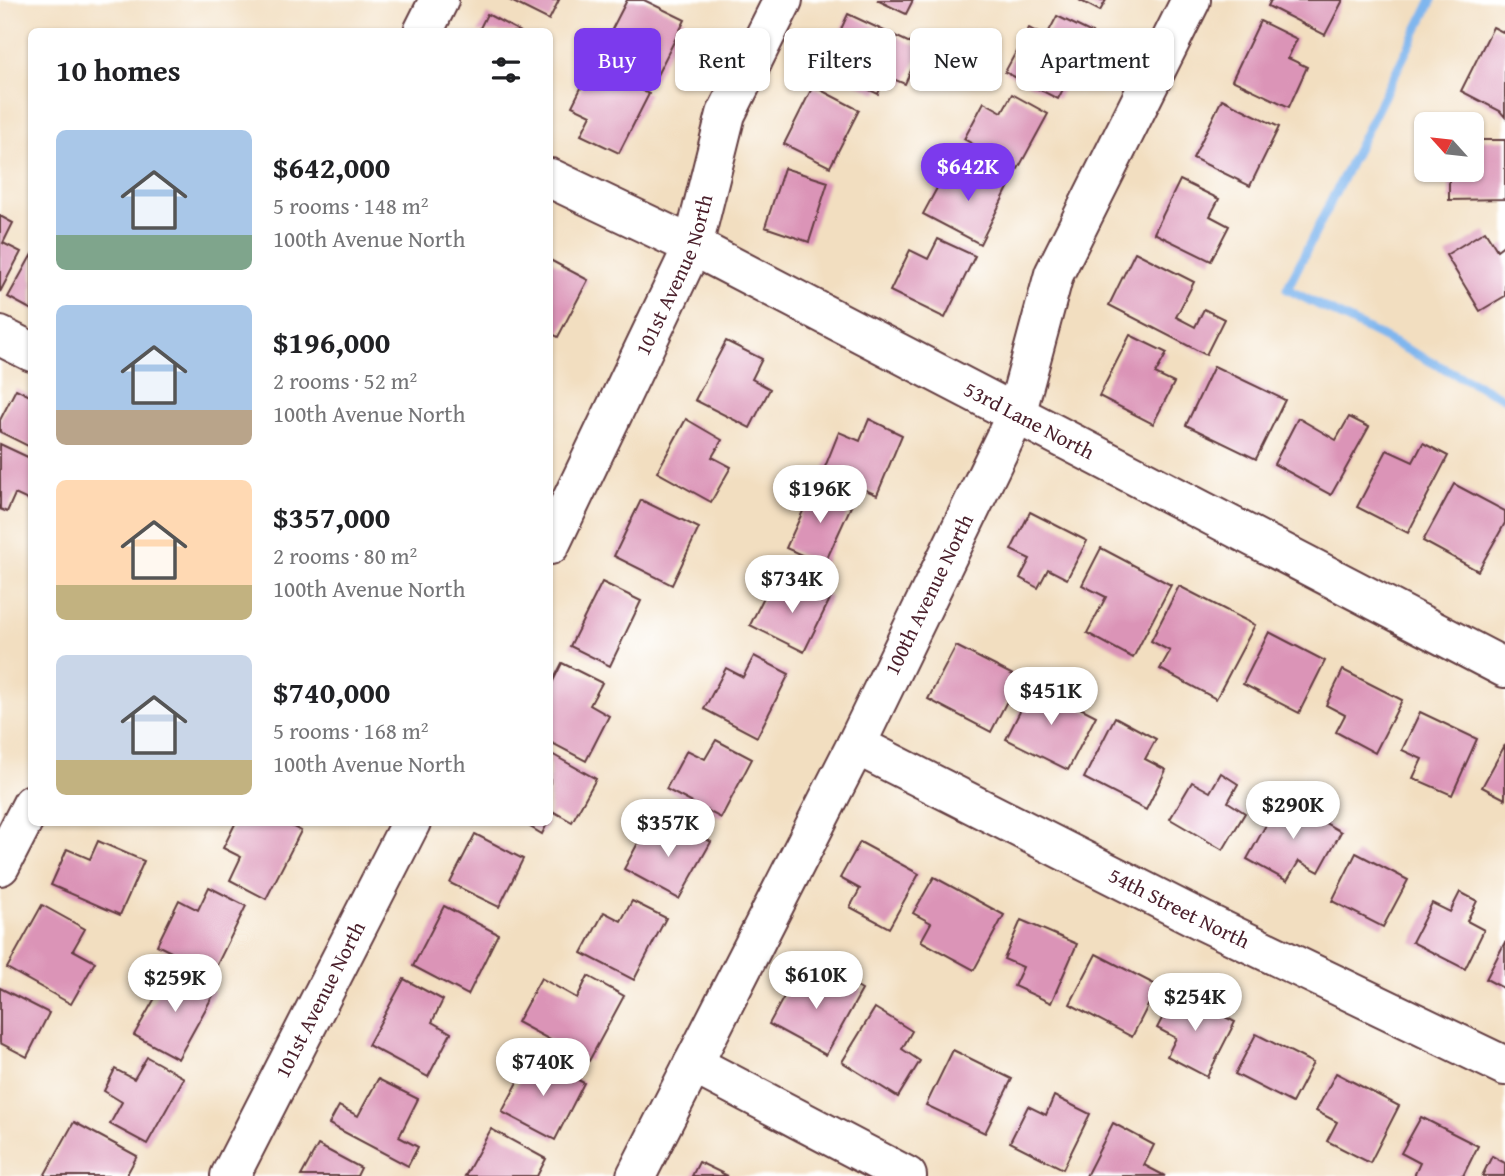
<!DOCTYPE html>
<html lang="en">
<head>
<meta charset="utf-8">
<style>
	body { margin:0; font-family:"Gentium Book Plus",serif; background:#f2f2f2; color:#202124; height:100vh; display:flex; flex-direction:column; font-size:26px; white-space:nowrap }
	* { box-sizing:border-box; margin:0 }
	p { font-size:23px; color:#757577 }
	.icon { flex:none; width:38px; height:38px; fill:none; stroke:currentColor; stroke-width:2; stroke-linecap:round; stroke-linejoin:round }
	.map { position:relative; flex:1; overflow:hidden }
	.side { position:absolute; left:28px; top:28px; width:525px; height:798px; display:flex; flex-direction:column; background:#fff; border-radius:10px; box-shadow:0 2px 5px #0004 }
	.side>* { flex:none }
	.guide { position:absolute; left:574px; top:28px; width:665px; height:63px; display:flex; gap:14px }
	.needle { width:46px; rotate:297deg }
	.buttons { position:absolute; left:1414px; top:112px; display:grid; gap:14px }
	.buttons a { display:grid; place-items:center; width:70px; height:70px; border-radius:10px; background:#fff; box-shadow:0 2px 5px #0004; font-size:35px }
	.price { position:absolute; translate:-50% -60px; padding:0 16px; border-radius:24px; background:#fff; color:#222; font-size:23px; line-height:46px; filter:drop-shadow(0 2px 4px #0008) }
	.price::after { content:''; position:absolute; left:50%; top:42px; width:21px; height:16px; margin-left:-10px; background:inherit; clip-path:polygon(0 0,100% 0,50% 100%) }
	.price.current { background:#7c3aed; color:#fff }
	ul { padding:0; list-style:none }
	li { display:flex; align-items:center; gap:21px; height:175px; padding:0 28px }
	li span { display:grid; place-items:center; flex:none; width:196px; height:140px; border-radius:10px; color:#555 }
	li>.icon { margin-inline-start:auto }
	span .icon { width:84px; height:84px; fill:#fffc; stroke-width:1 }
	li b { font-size:30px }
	h2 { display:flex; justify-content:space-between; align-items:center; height:84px; padding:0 28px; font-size:30px }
	.chip { padding:0 24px; border-radius:10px; background:#fff; box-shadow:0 2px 5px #0004; font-size:24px; line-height:63px }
	.chip.current { background:#7c3aed; color:#fff }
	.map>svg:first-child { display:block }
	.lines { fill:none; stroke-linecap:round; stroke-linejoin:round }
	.stream { stroke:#7fb6ee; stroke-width:9 }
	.building { fill:#db94b7 }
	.minor-casing { stroke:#633c41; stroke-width:42 }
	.minor { stroke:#fff; stroke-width:38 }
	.labels { text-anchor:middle; stroke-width:7; stroke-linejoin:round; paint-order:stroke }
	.street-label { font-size:21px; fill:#4a1f2b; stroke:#fff }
</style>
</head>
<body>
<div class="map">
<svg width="1505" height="1176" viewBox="0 0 1505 1176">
	<rect width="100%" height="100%" fill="#fff"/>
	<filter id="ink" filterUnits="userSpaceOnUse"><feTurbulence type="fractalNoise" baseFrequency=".0143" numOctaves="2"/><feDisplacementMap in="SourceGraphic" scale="14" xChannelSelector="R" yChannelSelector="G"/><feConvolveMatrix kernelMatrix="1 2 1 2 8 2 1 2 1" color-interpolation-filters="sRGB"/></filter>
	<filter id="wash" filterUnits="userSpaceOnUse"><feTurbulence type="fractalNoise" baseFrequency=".00686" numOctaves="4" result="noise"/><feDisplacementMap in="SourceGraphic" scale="28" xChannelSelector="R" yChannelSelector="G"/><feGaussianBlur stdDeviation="1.57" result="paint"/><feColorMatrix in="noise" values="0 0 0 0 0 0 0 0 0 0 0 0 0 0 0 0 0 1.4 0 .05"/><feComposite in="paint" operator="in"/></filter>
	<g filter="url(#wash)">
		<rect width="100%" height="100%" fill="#f2dec0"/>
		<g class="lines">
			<polyline class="stream" points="1432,0 1287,289 1505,399"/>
		</g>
		<g id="blocks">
			<g class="building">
				<polygon points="509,0 559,0 549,20"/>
				<polygon points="627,0 644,0 685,20 655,79 619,62 629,42 610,33"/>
				<polygon points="877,0 913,0 906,14"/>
				<polygon points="1079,0 1106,0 1100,11"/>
				<polygon points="1271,0 1343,0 1325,35 1268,6"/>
				<polygon points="487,14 521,32 478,32"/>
				<polygon points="848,14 921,48 905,84 886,76 878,94 823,68"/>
				<polygon points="1057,16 1092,33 1058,99 1005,72 1029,28 1046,37"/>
				<polygon points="1260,21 1297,39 1288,58 1307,67 1289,107 1232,80"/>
				<polygon points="1493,27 1505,33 1505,117 1500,111 1461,91"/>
				<polygon points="592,66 649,94 619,153 581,135 591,115 572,106"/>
				<polygon points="813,86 859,110 830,167 784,144"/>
				<polygon points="1012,94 1048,114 1018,169 964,139 984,102 1002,112"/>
				<polygon points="1222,99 1279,127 1250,186 1193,158"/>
				<polygon points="1472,140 1505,140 1505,199 1449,200 1449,170 1472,170"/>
				<polygon points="973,165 1010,184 980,244 923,214 944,175 962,184"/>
				<polygon points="784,168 828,182 809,242 765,227"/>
				<polygon points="1180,180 1219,199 1210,216 1229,226 1211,261 1154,233"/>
				<polygon points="0,216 13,223 3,243 21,252 0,292"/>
				<polygon points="1485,231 1497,250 1505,244 1505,296 1480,311 1446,255"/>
				<polygon points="938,239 975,256 945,318 890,291 910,250 928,259"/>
				<polygon points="1135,252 1194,282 1176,317 1195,327 1204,309 1224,319 1206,355 1109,305"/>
				<polygon points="32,254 32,310 8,297"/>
				<polygon points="550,260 588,280 558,337 550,333"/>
				<polygon points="1130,335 1167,353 1155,374 1174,383 1153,424 1099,396"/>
				<polygon points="726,341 762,359 752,379 770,389 750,428 695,400"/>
				<polygon points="1214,366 1285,400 1256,459 1186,425"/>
				<polygon points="16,389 32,397 32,448 0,432 0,420"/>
				<polygon points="1349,417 1369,427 1331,495 1274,464 1298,418 1336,440"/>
				<polygon points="686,419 722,440 712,457 731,467 711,502 657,472"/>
				<polygon points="869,419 902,435 877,495 823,472 839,432 860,441"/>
				<polygon points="1423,443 1448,456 1408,533 1357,507 1387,450 1413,462"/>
				<polygon points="0,444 32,459 32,502 15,494 7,512 0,509"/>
				<polygon points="1454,484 1505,511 1505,523 1478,571 1423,541"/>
				<polygon points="815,485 853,502 824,565 786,548"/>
				<polygon points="641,500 699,528 672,585 614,556"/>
				<polygon points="1030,512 1087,541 1067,579 1048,569 1038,588 1020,578 1030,559 1011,550"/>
				<polygon points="1101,548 1171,585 1133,658 1087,633 1106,597 1082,585"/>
				<polygon points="795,580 831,597 804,652 750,625 768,589 786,597"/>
				<polygon points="602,582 641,601 610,666 570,646"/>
				<polygon points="1179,586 1255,625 1216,699 1160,669 1170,651 1151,641"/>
				<polygon points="1269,632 1325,661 1299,713 1243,684"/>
				<polygon points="956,646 1019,678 991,732 928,699"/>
				<polygon points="754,656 789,674 757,737 704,709 726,668 743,677"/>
				<polygon points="562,663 602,683 590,705 609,716 586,761 550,742 550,687"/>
				<polygon points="1343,670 1402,700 1375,753 1336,732 1345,715 1326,705"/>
				<polygon points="1034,684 1096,716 1068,770 1006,739"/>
				<polygon points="1420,712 1477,739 1452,795 1413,778 1422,759 1402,750"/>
				<polygon points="1115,717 1156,739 1145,759 1166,770 1146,810 1084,778"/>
				<polygon points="716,740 752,759 721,818 666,789 687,750 705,759"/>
				<polygon points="1505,745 1505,799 1482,787"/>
				<polygon points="550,753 596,779 572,822 554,812 550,820"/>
				<polygon points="1221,773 1238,784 1228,802 1245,813 1223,850 1170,819 1192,782 1210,792"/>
				<polygon points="1281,798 1341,832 1319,872 1299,861 1287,881 1247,859"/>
				<polygon points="674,821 711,842 679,899 624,869 645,830 663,841"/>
				<polygon points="236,822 284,822 301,831 266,899 230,880 241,857 223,848"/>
				<polygon points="522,822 548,822 542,834"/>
				<polygon points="475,834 523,859 499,907 450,883"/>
				<polygon points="98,841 144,861 120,915 51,885 67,849 90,859"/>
				<polygon points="860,842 919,874 889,928 850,907 860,889 840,878"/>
				<polygon points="1356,853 1408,880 1383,927 1332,901"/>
				<polygon points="934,877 1004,915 974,970 921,941 931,923 913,913"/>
				<polygon points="209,887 246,906 213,973 157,945 179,900 198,910"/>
				<polygon points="1460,892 1477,901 1467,921 1484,930 1465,969 1412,942 1432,903 1450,912"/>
				<polygon points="632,901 666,918 634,980 582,953 604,912 621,921"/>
				<polygon points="42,905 85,929 73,950 95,962 71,1004 7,968"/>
				<polygon points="444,906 498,934 468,995 413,966"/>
				<polygon points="1021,920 1077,944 1051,1003 1014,986 1023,967 1004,959"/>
				<polygon points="1505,942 1505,989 1486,979"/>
				<polygon points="1096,954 1158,986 1132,1037 1070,1004"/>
				<polygon points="172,968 215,992 178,1059 134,1035"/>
				<polygon points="824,968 862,990 826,1055 769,1024 793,980 812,990"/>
				<polygon points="588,976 624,996 589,1061 517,1022 541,978 577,998"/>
				<polygon points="404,979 443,1000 432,1022 451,1033 428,1077 368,1045"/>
				<polygon points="0,988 49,1013 27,1057 0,1043"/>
				<polygon points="1176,992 1235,1022 1207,1077 1167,1056 1176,1038 1157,1028"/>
				<polygon points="875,1008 912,1031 902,1049 920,1061 898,1097 842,1062"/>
				<polygon points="1256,1034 1313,1063 1292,1103 1235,1074"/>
				<polygon points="953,1050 1012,1079 985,1133 926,1105"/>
				<polygon points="532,1056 584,1083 555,1140 502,1112"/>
				<polygon points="147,1057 184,1078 147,1144 110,1124 122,1102 104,1091 115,1069 134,1079"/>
				<polygon points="1336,1073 1399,1106 1370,1163 1327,1141 1337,1122 1316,1111"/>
				<polygon points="378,1079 418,1099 399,1137 418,1147 408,1166 329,1124 339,1106 358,1116"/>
				<polygon points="1054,1096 1090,1114 1063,1169 1010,1142 1028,1106 1046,1115"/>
				<polygon points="1421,1117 1478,1146 1463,1176 1414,1176 1420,1163 1401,1153"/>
				<polygon points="74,1122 137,1156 126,1176 44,1176"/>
				<polygon points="1113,1123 1154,1145 1144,1165 1165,1176 1086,1176"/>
				<polygon points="491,1129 546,1159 537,1176 465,1176"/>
				<polygon points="318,1145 361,1168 357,1176 301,1176"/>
				<polygon points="1492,1156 1505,1163 1505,1176 1482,1176"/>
				<polygon points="699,1162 728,1176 692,1176"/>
			</g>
		</g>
	</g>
	<g filter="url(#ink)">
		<use href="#blocks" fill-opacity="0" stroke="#633c41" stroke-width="2"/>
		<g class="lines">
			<g class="minor-casing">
				<g id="minor">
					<polyline points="423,32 439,0"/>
					<path id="s1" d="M550 178 693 246 1505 668"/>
					<polyline points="0,336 32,352"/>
					<path id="s2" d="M550 545 693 246 726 114 783 0"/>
					<path id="s3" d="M856 745 1203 921 1505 1066"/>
					<polyline points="0,866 32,804"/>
					<polyline points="693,1064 907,1176"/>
					<path id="s4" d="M230 1176 411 822"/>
					<path id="s5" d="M636 1176 856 745 1016 415 1054 274 1191 0"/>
				</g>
			</g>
			<use href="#minor" class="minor"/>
		</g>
	</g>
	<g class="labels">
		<g class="street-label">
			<text dy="7" stroke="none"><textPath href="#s2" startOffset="298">101st Avenue North</textPath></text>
			<text dy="7" stroke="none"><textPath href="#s1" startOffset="537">53rd Lane North</textPath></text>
			<text dy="7" stroke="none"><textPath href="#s5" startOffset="651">100th Avenue North</textPath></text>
			<text dy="7" stroke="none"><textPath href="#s3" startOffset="362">54th Street North</textPath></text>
			<text dy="7" stroke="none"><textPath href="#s4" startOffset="198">101st Avenue North</textPath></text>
		</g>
	</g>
</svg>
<div class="buttons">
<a><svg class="needle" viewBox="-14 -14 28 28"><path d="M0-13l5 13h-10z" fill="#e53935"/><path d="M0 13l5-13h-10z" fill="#757577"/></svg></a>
</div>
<b class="price current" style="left:968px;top:203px">$642K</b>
<b class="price" style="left:820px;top:525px">$196K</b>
<b class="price" style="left:792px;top:615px">$734K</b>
<b class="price" style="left:1051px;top:727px">$451K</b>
<b class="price" style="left:1293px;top:841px">$290K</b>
<b class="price" style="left:668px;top:859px">$357K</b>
<b class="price" style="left:816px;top:1011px">$610K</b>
<b class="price" style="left:175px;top:1014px">$259K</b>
<b class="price" style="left:1195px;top:1033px">$254K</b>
<b class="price" style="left:543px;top:1098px">$740K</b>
<div class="guide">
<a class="chip current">Buy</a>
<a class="chip">Rent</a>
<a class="chip">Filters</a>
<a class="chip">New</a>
<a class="chip">Apartment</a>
</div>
<section class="side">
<h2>10 homes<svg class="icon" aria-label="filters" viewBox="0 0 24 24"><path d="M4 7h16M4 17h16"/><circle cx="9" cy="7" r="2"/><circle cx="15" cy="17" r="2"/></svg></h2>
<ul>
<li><span style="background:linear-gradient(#a9c7e8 75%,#7fa58c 0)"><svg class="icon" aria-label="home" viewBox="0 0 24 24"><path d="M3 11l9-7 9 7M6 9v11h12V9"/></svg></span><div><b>$642,000</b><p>5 rooms · 148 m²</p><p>100th Avenue North</p></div></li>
<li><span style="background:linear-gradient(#a9c7e8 75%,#b9a48a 0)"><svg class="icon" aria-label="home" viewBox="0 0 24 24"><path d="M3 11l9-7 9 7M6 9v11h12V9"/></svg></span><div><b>$196,000</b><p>2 rooms · 52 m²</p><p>100th Avenue North</p></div></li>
<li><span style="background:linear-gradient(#ffd9b3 75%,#c2b280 0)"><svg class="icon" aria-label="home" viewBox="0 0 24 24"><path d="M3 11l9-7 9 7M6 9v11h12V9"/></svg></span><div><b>$357,000</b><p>2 rooms · 80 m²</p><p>100th Avenue North</p></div></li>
<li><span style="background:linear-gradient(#c9d6e8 75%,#c2b280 0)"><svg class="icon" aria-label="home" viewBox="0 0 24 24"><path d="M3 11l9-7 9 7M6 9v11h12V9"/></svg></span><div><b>$740,000</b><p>5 rooms · 168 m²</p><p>100th Avenue North</p></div></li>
</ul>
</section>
</div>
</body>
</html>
